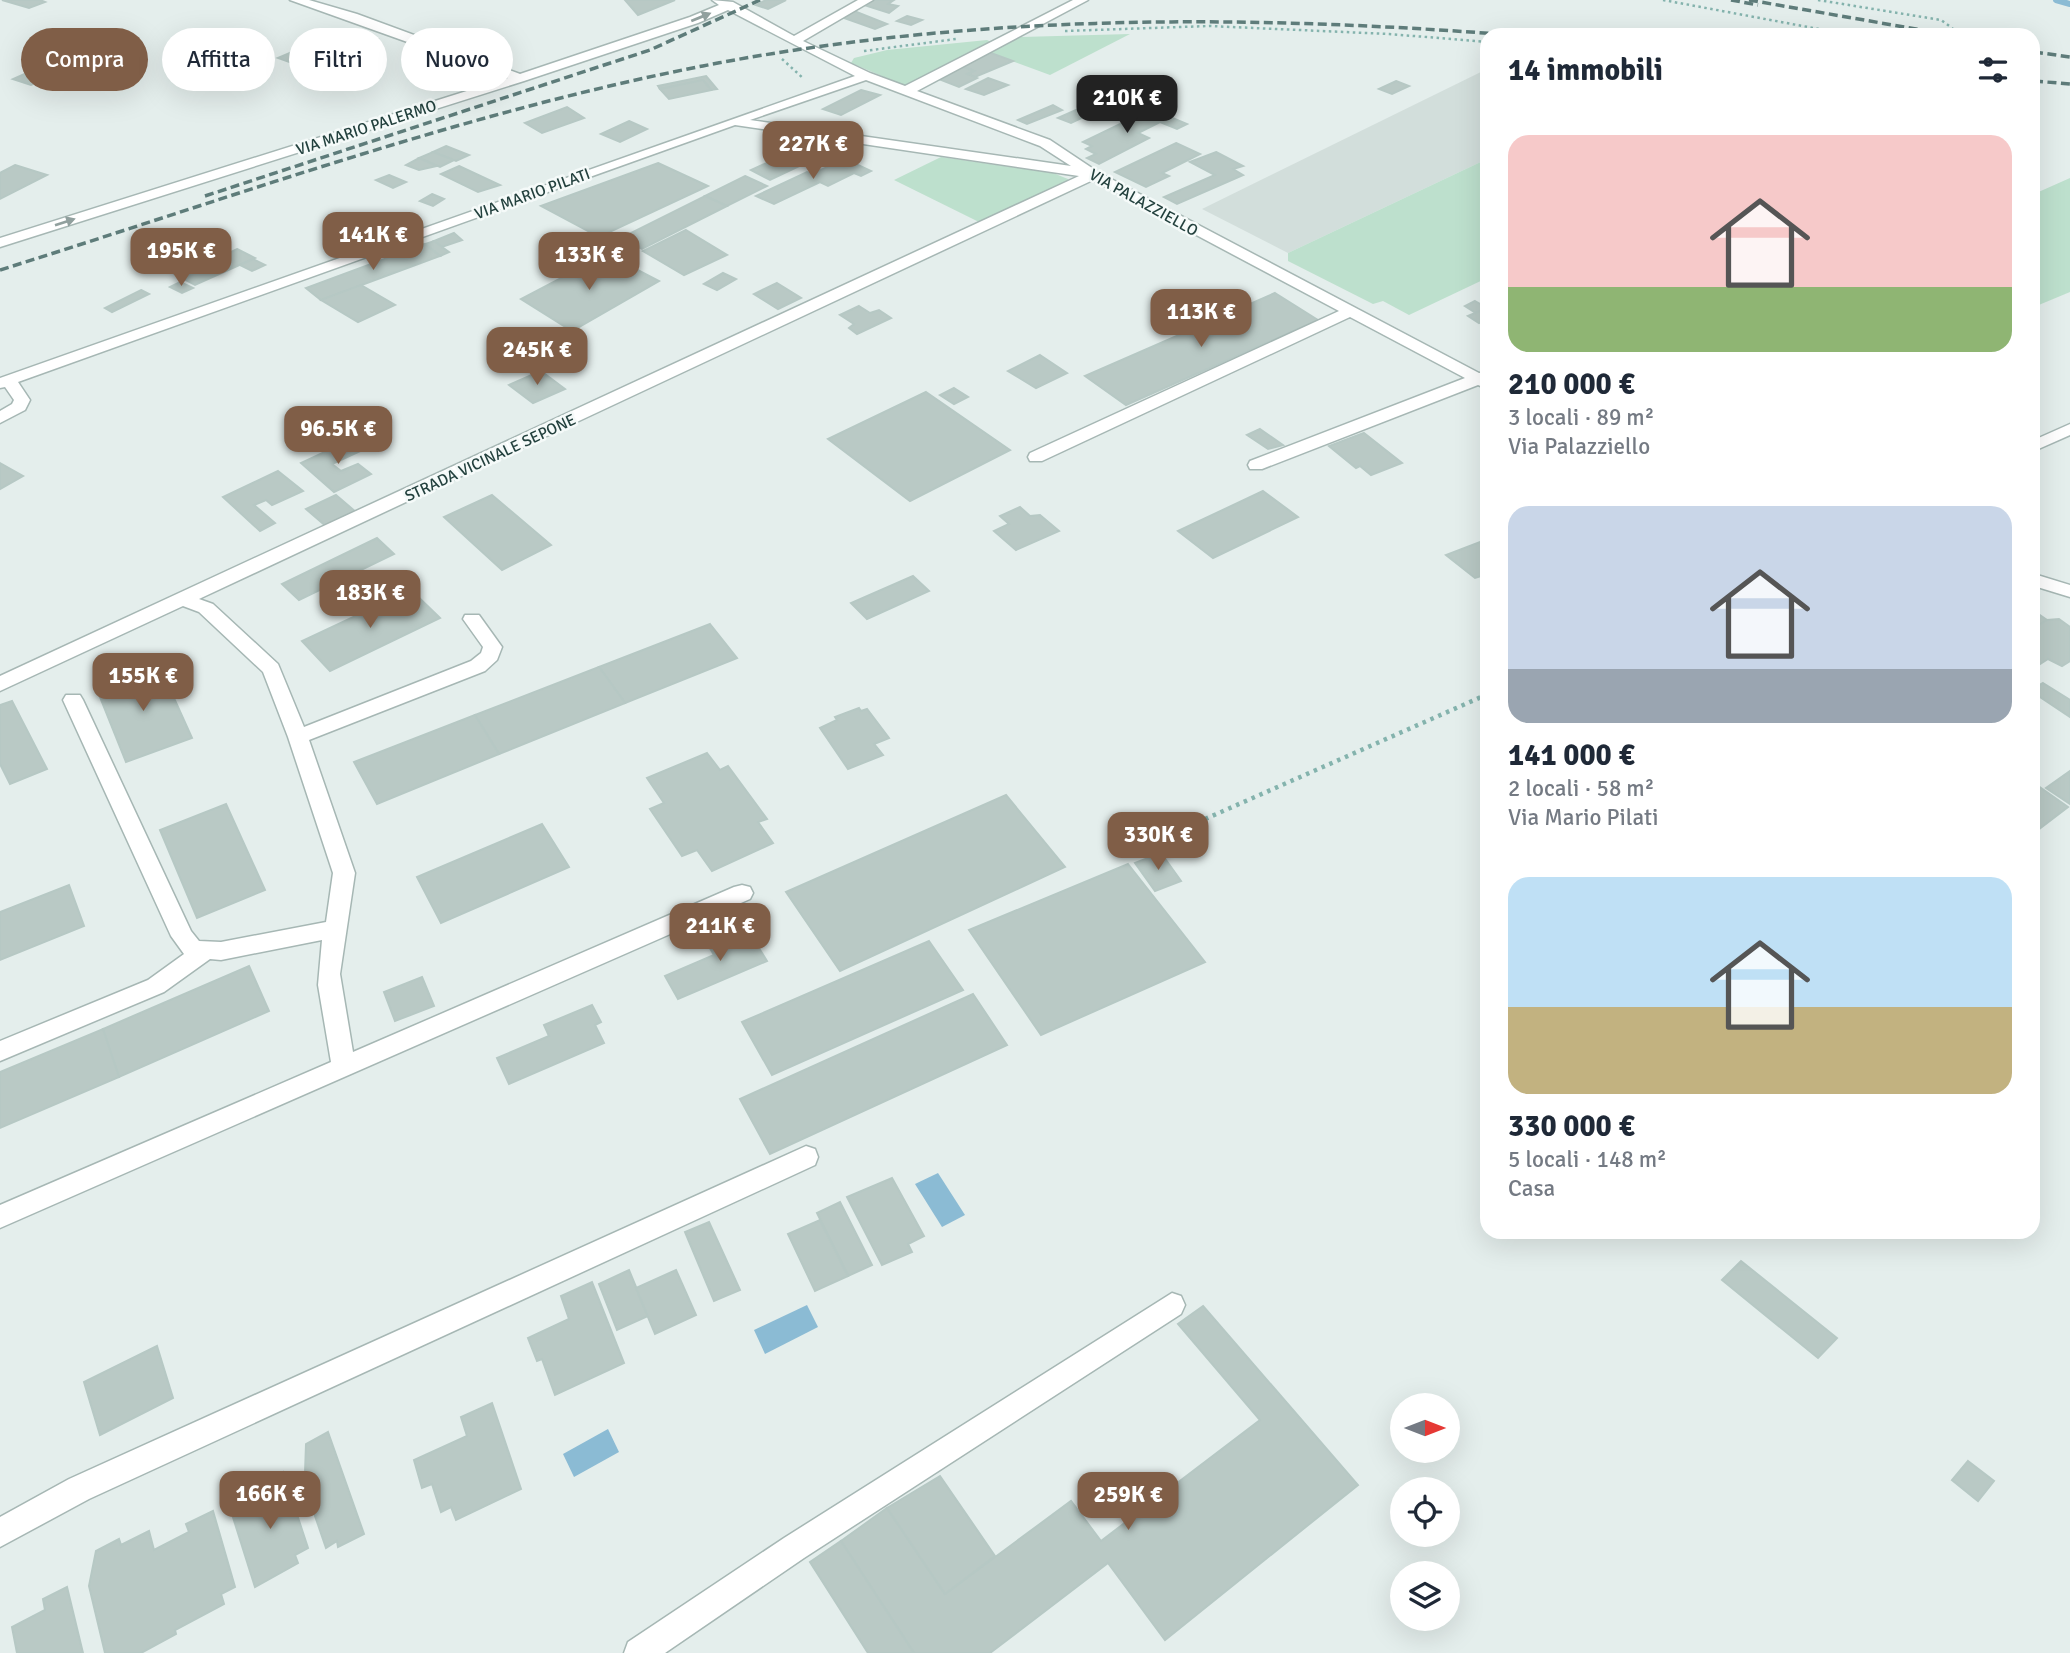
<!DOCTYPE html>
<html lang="it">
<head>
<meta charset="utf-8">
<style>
	body { margin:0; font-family:Signika,sans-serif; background:#f2f2f3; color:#1f2937; height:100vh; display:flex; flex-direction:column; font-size:26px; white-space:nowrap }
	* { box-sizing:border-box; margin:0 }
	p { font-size:23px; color:#747a83 }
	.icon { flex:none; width:38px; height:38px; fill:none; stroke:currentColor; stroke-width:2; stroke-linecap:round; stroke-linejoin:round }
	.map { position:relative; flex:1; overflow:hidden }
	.details { position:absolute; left:1480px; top:28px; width:560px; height:1211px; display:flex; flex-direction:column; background:#fff; border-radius:21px; box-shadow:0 7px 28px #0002 }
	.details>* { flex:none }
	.top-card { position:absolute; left:21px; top:28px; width:665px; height:63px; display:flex; gap:14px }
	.needle { width:46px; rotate:90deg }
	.buttons { position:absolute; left:1390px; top:1393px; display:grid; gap:14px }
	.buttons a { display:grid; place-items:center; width:70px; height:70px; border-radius:50%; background:#fff; box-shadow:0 7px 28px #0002; font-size:35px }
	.price { position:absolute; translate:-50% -60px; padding:0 16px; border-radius:14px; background:#805e47; color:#fff; font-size:23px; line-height:46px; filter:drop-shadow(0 2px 4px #0008) }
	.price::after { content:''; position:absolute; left:50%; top:42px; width:21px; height:16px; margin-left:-10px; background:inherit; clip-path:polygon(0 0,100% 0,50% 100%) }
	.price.on { background:#222; color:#fff }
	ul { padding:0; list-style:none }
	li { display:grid; align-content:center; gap:14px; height:371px; padding:0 28px }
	li span { display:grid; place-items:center; height:217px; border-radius:21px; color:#555 }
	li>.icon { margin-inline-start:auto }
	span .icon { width:126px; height:126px; fill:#fffc; stroke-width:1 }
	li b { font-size:30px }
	h2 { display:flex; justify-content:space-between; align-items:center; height:84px; padding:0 28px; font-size:30px }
	.chip { padding:0 24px; border-radius:32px; background:#fff; box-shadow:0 7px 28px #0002; font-size:24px; line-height:63px }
	.chip.on { background:#805e47; color:#fff }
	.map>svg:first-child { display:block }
	.built { fill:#d2dedb }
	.green { fill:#bde0cd }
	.water { fill:#8bbbd4 }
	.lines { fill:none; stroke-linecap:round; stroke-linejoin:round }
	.stream { stroke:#8bbbd4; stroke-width:6 }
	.building { fill:#b9c9c5; stroke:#b6c8c4; stroke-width:2 }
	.minor-casing { stroke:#a6b7b4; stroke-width:3 }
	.path-far1 { stroke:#84b3ad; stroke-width:2.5; stroke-dasharray:2.5 3.5; stroke-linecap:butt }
	.path { stroke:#84b3ad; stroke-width:4.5; stroke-dasharray:3.5 5; stroke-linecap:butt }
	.minor { fill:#fff; fill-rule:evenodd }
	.rail { stroke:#5e7c7a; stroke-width:3.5; stroke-dasharray:9 4.5; stroke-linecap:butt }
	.oneway { fill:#91a09e }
	.labels { text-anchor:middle; stroke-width:5; stroke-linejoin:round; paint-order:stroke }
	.far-street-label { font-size:16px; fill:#23413e; stroke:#f5faf9 }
</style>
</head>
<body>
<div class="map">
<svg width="2070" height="1653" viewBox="0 0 2070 1653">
	<rect width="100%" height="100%" fill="#e4eeec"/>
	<polygon class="built" points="1487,69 1487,159 1288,253 1202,209"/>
	<g class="green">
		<polygon points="1130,34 1050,75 988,52 1021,37"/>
		<polygon points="987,40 991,42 908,87 851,63 854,58 887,50"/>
		<polygon points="941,157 1053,173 1068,179 1068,184 981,223 894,180"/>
		<polygon points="1487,159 1487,278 1409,315 1383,301 1373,304 1288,261 1288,253"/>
		<polygon points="2070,178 2070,292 2034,307 2034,194"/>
	</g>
	<g class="water">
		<polygon points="938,1173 965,1215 942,1227 915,1184"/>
		<polygon points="807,1305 818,1327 765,1354 754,1330"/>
		<polygon points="608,1429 619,1452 574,1477 563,1454"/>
	</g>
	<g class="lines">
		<polyline class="stream" points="2056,0 2070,4"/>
	</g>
	<g class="building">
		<polygon points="2,0 40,0 45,2 29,8"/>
		<polygon points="625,0 675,0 638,15"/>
		<polygon points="766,0 786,0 768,9 756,5"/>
		<polygon points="872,0 894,0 888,4 898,6 889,13 864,5"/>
		<polygon points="854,11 887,24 875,29 844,18"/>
		<polygon points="907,16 922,20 911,25 897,21"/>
		<polygon points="350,30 377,39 363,46 353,42 336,50 319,44"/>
		<polygon points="299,49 313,54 292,63 278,58"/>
		<polygon points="988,52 1013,61 975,77 967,74 974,71 961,66"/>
		<polygon points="961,66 974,71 967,74 977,78 959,87 936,78"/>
		<polygon points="40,67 58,73 31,85 13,79"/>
		<polygon points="706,76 717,89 711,90 703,80 660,89 658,86"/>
		<polygon points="988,78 1008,85 984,95 966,89"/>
		<polygon points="703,80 711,90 669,99 660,89"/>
		<polygon points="1396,81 1409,86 1392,94 1379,89"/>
		<polygon points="861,90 880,95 841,115 823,109"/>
		<polygon points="1053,105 1062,110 1027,124 1018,120"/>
		<polygon points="567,107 584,118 542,133 525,123"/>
		<polygon points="1078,109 1090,114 1071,123 1058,118"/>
		<polygon points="1151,109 1187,124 1177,129 1160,122 1138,133 1149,138 1099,164 1087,158 1096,154 1086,149 1092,146 1083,142"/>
		<polygon points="629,121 647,129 620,142 601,134"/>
		<polygon points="1176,143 1200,154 1162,173 1169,176 1146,187 1115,172"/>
		<polygon points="446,146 469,155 456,161 433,152"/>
		<polygon points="793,151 812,160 770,180 751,170"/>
		<polygon points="433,152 454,160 440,167 419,158"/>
		<polygon points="1216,152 1243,166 1233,169 1243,175 1177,204 1164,197 1215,175 1190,162"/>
		<polygon points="419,158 437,166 419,170 406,165"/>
		<polygon points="845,159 871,171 861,176 854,173 828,186 820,182 774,204 756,196 807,172 812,174"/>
		<polygon points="658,163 708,186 599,237 541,206"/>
		<polygon points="15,165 47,175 0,199 0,173"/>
		<polygon points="459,166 500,185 478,192 441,174"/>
		<polygon points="389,175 406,182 393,188 376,180"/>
		<polygon points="745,176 767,186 727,206 705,196"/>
		<polygon points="432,194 444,199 433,206 420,201"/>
		<polygon points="705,196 727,206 642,249 621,238"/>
		<polygon points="686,230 727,255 684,275 643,251"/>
		<polygon points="454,233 462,240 442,247 434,241"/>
		<polygon points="434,241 442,247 449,252 440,256 425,244"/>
		<polygon points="425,244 440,256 321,300 306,288"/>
		<polygon points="237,249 255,258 195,285 180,277"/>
		<polygon points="226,250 231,252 180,277 175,274"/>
		<polygon points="607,254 659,281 572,331 521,299"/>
		<polygon points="253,259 265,265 252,271 240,265"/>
		<polygon points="723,273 736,279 717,290 704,284"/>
		<polygon points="180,282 193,288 182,293 170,287"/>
		<polygon points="777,283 801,298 778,309 754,294"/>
		<polygon points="361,285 395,305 358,322 321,300"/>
		<polygon points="141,290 149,294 112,312 105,308"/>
		<polygon points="1275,293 1318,320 1126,405 1085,376"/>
		<polygon points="1475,301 1487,308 1476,313 1465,306"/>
		<polygon points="859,306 870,313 879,310 891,318 857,334 849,328 854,324 840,315"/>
		<polygon points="1487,308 1488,319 1479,323 1468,316"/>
		<polygon points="1040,355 1067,373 1036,388 1008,371"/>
		<polygon points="541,371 565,389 533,403 509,385"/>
		<polygon points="954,388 968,397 954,404 940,395"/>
		<polygon points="926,392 1010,450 910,501 828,439"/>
		<polygon points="1260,429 1283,445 1268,449 1247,435"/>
		<polygon points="1364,433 1402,463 1371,475 1360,466 1356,468 1329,446"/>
		<polygon points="357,437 369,447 332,464 341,471 358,464 371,474 334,492 301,463"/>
		<polygon points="0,463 23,476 0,489"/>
		<polygon points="278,471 303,491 272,505 266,500 254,505 275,523 260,531 223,497"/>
		<polygon points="1263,491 1298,517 1213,558 1178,531"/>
		<polygon points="336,495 357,513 327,527 306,509"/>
		<polygon points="492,495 551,545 502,570 444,517"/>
		<polygon points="1020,507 1030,516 1040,515 1059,531 1016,550 994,531 1009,524 1000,516"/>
		<polygon points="377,538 394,554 299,600 282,584"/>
		<polygon points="1488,539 1488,574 1475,578 1446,555"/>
		<polygon points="913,576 929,591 867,619 851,603"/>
		<polygon points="411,590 440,618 330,671 302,641"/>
		<polygon points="2034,611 2047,620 2034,628"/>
		<polygon points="2059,619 2070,627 2070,661 2062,666 2048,659 2034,668 2034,628 2047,620"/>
		<polygon points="710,624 737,658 625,703 599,667"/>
		<polygon points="159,665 192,738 126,762 96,687"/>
		<polygon points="599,667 625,703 499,754 475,715"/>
		<polygon points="2043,683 2070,700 2070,717 2034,693 2034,688"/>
		<polygon points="12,701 47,769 10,784 0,764 0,705"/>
		<polygon points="859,708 861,711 867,709 889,738 874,744 883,755 848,769 820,728 837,720 835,717"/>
		<polygon points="475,715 499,754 377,804 354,762"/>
		<polygon points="707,753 720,770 728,766 767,819 758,822 773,843 712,871 697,850 682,856 650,809 664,803 647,778"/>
		<polygon points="2070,771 2070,804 2046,788"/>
		<polygon points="2034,783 2068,807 2034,833"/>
		<polygon points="1006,795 1065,867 840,971 786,892"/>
		<polygon points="226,804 265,890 197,918 160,830"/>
		<polygon points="542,824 569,867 441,923 417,877"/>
		<polygon points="1161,853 1181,881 1155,891 1135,863"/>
		<polygon points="1128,864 1205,962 1041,1035 969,930"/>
		<polygon points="69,885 84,926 0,960 0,912"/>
		<polygon points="753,926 763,943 757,945 767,961 678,999 665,976 714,955 708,945"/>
		<polygon points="929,941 963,990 772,1075 742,1022"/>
		<polygon points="249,966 269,1011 119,1077 103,1029"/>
		<polygon points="422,977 434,1006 395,1021 384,992"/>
		<polygon points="973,994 1007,1045 770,1154 740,1099"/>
		<polygon points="592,1005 601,1022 595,1025 604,1043 509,1084 497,1058 549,1036 544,1025"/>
		<polygon points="103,1029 119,1077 0,1128 0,1072"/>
		<polygon points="892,1178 924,1236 908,1244 912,1252 882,1265 847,1197"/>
		<polygon points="840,1202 872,1265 848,1276 817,1213"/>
		<polygon points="820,1220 848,1276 815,1291 788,1234"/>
		<polygon points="709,1222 740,1290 714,1301 685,1232"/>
		<polygon points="1741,1261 1837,1338 1818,1358 1722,1280"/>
		<polygon points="629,1270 648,1316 617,1330 599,1284"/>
		<polygon points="676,1270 696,1315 655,1334 636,1288"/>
		<polygon points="592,1282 624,1363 555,1395 542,1359 537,1361 528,1338 569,1319 561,1296"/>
		<polygon points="1203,1306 1358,1485 1165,1640 1108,1563 990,1653 914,1653 841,1541 887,1508 945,1594 1071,1501 1101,1541 1260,1420 1178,1324"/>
		<polygon points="157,1346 173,1398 100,1435 84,1382"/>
		<polygon points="492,1403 521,1489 456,1520 451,1507 441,1512 432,1484 422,1488 414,1460 467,1436 461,1417"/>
		<polygon points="328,1432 364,1534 338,1547 337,1541 326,1548 301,1475 305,1473 306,1444"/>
		<polygon points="1968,1461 1994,1481 1978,1501 1952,1480"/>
		<polygon points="283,1472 308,1548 295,1555 298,1563 255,1587 231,1511 261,1495 258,1485"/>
		<polygon points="940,1476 995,1556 945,1594 887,1508"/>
		<polygon points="213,1511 235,1587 221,1594 224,1604 175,1630 176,1634 141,1653 105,1653 89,1586 96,1551 119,1539 121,1545 149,1531 154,1550 189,1532 186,1524"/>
		<polygon points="841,1541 914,1653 868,1653 810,1562"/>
		<polygon points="67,1587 83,1653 17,1653 12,1627 45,1610 43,1599"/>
	</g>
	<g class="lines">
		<g class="minor-casing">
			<g id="minor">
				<path d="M290 0H309L357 14 520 74 690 17 719 5 712 0 733 2 794 36 858 0H873L803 41 870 73 905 86 1073 0H1088L917 91 1050 140 1098 172 1479 373 1488 372V389L1478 385 1262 469H1250L1248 465 1250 461 1465 378 1350 317 1042 461H1030L1028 457 1030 453 1339 311 1093 180 199 599 213 604 278 664 304 727 471 661 481 653 483 647 463 619 465 615H479L502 647 497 660 485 671 309 740 355 873 340 974 353 1052 734 887 742 885 750 887 753 893 750 899 0 1228V1205L331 1062 318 985 322 940 221 960 210 959 164 992 0 1061V1041L148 980 184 954 171 936 63 700 66 695H80L83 700 191 931 199 941 221 942 326 922 333 873 288 737 263 672 199 612 183 606 0 691V676L1079 176 735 125 18 382 30 400 25 410 0 423V411L12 404 14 400 5 387 0 388V378L855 76 728 10 698 23 524 81 0 247V238L508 78ZM866 80 1040 146 1071 166 750 120Z"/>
				<polygon points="2070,424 2070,435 2034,451 2034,440"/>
				<polygon points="2034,574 2070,585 2070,597 2034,586"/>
				<polygon points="806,1146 815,1149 818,1157 815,1165 89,1499 0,1547 0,1517 69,1479"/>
				<polygon points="1172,1293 1181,1296 1185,1305 1181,1314 804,1558 665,1653 624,1653 628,1642 784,1538"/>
			</g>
		</g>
		<g class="path-far1">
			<polyline points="1663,0 1851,35"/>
			<polyline points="1818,0 1941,20 1956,31 1950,35"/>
			<polyline points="1065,31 1209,26 1389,34 1488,42"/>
			<polyline points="864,51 956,39"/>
			<polyline points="782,59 804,79"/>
		</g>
		<polyline class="path" points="1135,850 1488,694"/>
		<use href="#minor" class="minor"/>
		<g class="rail">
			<polyline points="1731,0 1758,5"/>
			<polyline points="1749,0 1950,35"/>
			<polyline points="2034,52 2070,57"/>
			<polyline points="2034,81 2070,84"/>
			<polyline points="205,196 650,50 760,0"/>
			<path d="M0 270C256 190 511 95 776 53 1020 14 1265 16 1511 35"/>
		</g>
	</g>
	<defs><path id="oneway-solid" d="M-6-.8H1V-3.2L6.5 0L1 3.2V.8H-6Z" transform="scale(1.75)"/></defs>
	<g class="oneway">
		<use href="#oneway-solid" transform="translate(701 17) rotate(-22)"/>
		<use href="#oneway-solid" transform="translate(65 222) rotate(-18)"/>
	</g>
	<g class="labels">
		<g class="far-street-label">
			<text transform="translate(366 127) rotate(-18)" y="6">VIA MARIO PALERMO</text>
			<text transform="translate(532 193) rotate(-20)" y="6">VIA MARIO PILATI</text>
			<text transform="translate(1144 202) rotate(29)" y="6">VIA PALAZZIELLO</text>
			<text transform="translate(490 457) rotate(-25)" y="6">STRADA VICINALE SEPONE</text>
		</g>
	</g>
</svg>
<div class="buttons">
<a><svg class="needle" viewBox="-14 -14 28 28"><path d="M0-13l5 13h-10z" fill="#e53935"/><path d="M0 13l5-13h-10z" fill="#747a83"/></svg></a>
<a><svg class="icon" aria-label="locate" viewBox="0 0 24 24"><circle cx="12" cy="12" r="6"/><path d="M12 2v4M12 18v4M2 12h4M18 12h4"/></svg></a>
<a><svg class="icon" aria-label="layers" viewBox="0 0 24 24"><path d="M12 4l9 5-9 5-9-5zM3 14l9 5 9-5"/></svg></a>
</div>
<b class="price on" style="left:1127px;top:135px">210K €</b>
<b class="price" style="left:813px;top:181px">227K €</b>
<b class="price" style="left:373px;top:272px">141K €</b>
<b class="price" style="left:181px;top:288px">195K €</b>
<b class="price" style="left:589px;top:292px">133K €</b>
<b class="price" style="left:1201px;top:349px">113K €</b>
<b class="price" style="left:537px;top:387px">245K €</b>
<b class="price" style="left:338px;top:466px">96.5K €</b>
<b class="price" style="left:370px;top:630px">183K €</b>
<b class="price" style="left:143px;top:713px">155K €</b>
<b class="price" style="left:1158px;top:872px">330K €</b>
<b class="price" style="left:720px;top:963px">211K €</b>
<b class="price" style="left:270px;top:1531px">166K €</b>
<b class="price" style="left:1128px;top:1532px">259K €</b>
<div class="top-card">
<a class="chip on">Compra</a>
<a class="chip">Affitta</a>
<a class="chip">Filtri</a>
<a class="chip">Nuovo</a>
</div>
<section class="details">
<h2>14 immobili<svg class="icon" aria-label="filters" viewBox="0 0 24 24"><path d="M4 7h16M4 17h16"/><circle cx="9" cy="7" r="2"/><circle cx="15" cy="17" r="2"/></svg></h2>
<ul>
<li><span style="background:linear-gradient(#f6c9c9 70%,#8fb573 0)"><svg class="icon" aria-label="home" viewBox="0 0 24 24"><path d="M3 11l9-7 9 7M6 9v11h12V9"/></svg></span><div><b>210 000 €</b><p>3 locali · 89 m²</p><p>Via Palazziello</p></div></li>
<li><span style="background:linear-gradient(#c9d6e8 75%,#9aa5b1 0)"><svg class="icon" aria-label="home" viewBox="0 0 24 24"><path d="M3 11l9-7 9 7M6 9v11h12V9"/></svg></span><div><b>141 000 €</b><p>2 locali · 58 m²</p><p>Via Mario Pilati</p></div></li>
<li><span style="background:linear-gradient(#bfe0f5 60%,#c2b280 0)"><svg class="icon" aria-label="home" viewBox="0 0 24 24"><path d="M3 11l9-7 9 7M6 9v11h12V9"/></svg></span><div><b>330 000 €</b><p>5 locali · 148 m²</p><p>Casa</p></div></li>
</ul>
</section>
</div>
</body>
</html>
